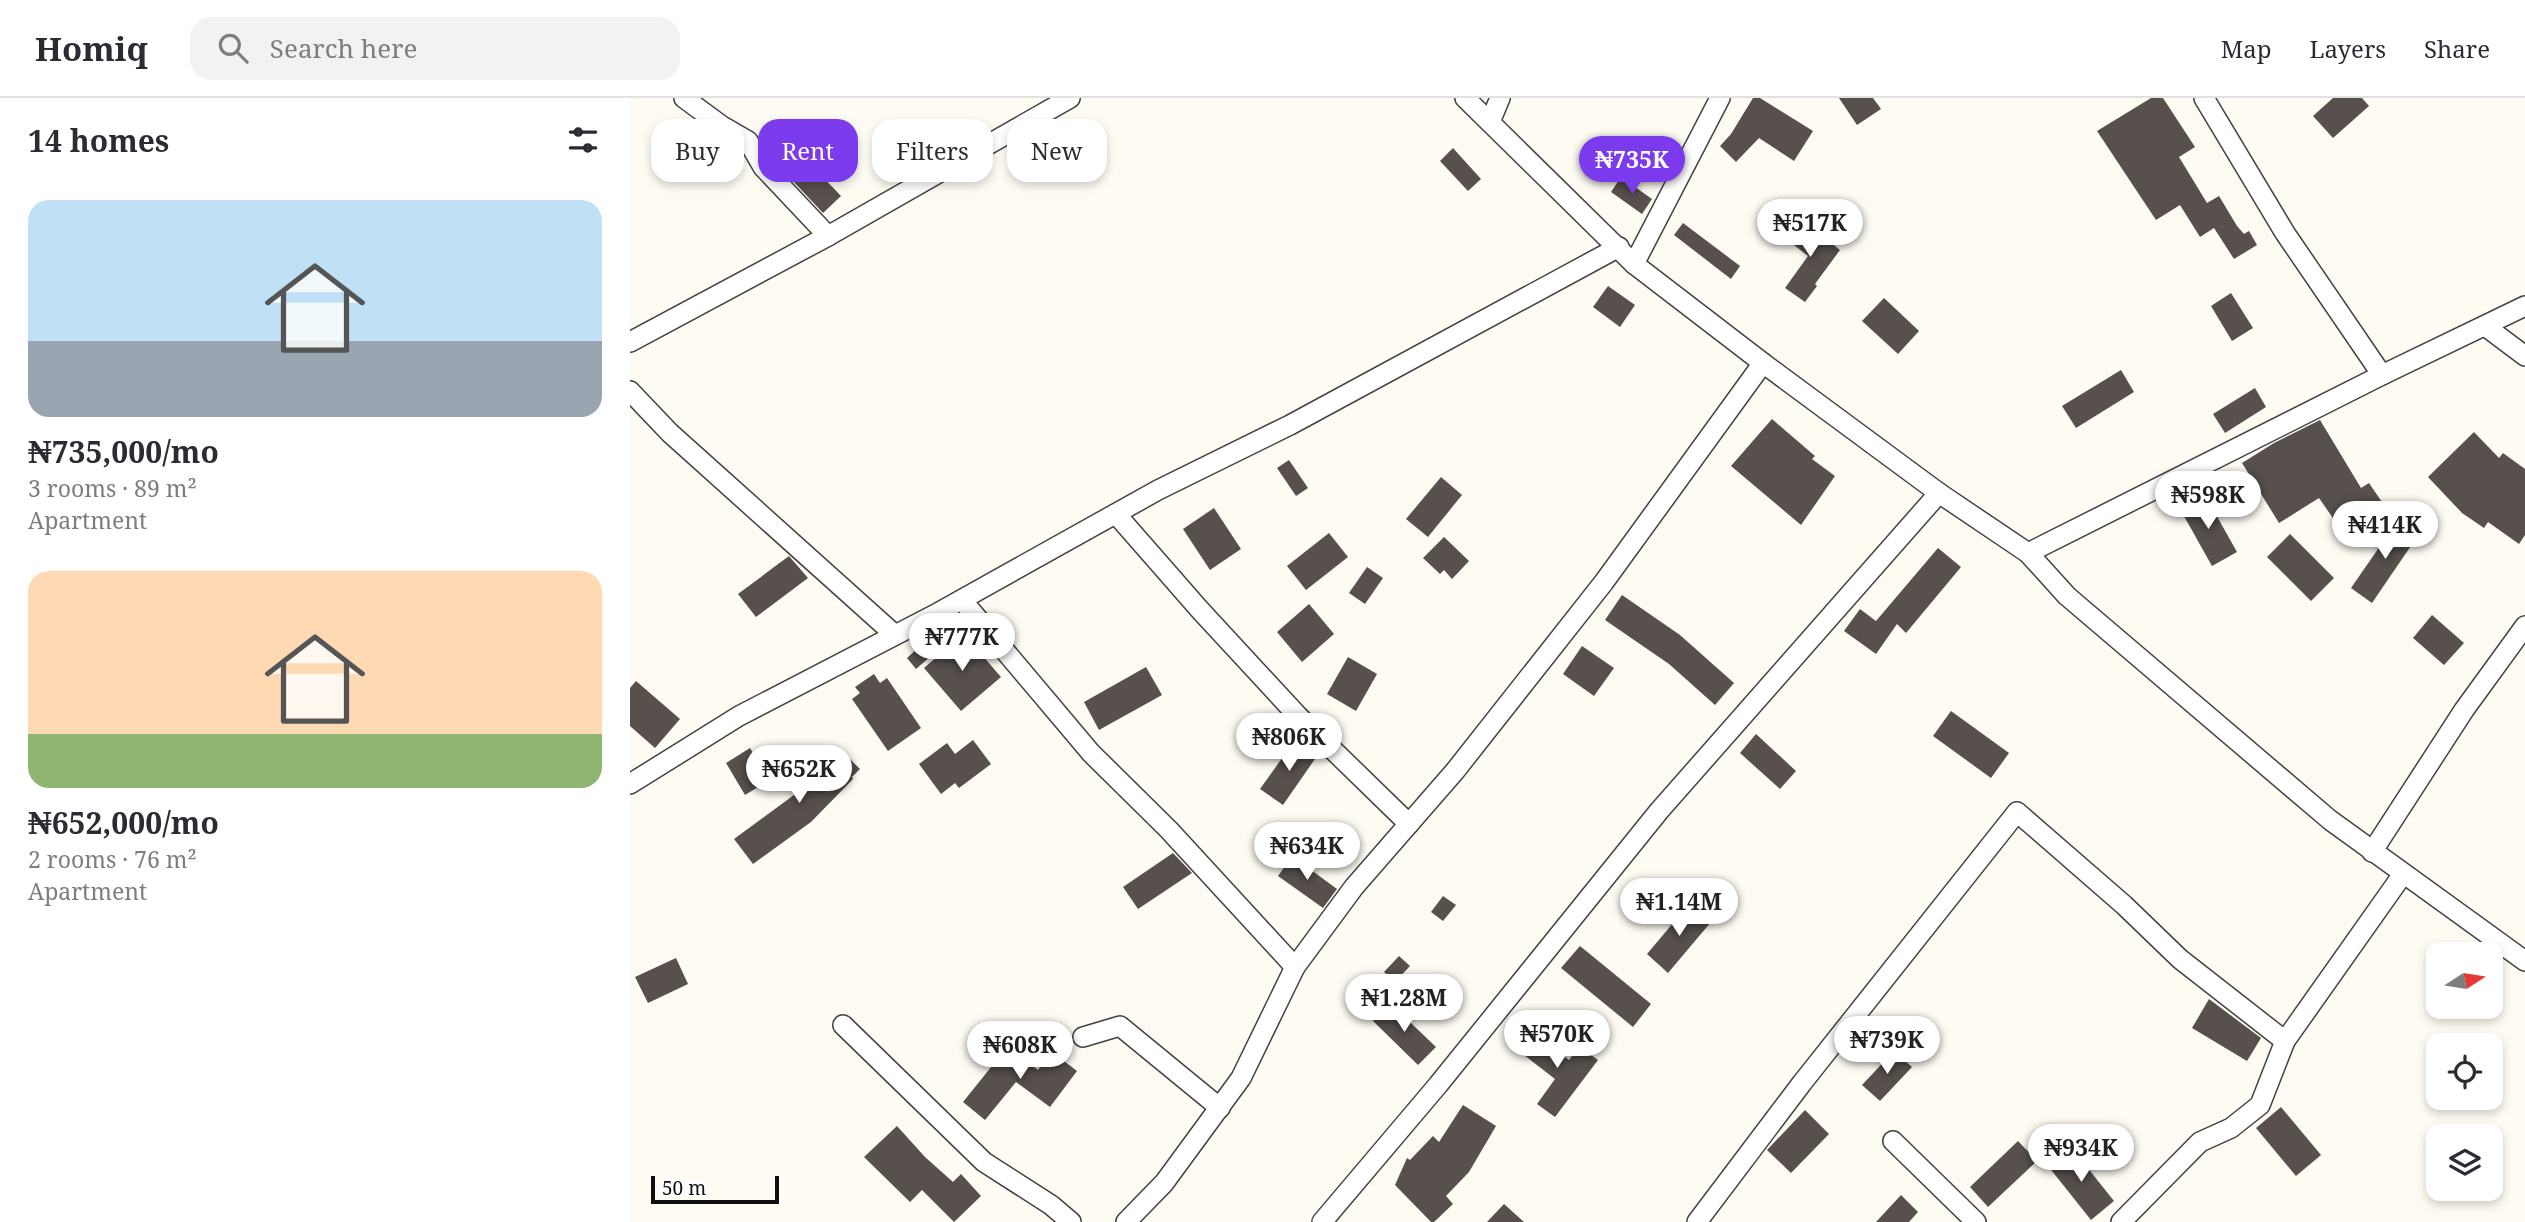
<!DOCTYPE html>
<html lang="en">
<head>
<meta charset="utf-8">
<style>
	body { margin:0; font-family:"Noto Serif",serif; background:#f2f2f3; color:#2b2b33; height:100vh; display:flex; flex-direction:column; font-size:26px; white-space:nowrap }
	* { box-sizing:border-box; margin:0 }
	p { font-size:23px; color:#7c7c81 }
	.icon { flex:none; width:38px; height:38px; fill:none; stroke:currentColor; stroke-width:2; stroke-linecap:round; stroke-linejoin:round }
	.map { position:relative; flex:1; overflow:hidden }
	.panel { display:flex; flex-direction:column; background:#fff; width:630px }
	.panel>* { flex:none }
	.top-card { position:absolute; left:21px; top:21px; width:665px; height:63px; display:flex; gap:14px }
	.needle { width:46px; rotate:78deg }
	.tools { position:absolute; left:1796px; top:844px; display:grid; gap:14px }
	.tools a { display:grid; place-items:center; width:77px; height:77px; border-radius:14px; background:#fff; box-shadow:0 4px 10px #0003; font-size:35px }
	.scale { position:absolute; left:21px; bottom:18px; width:128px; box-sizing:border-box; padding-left:7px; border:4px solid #0f0f0f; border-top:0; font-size:19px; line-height:24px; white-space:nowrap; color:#0f0f0f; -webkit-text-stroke:5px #fff; paint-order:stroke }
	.price { position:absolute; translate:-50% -60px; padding:0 16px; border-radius:24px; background:#fff; color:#222; font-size:23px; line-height:46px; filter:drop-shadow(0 2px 4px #0008) }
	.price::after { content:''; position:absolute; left:50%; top:42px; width:21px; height:16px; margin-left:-10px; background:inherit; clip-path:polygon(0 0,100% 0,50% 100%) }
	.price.current { background:#7c3aed; color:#fff }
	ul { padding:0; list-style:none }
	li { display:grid; align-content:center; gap:14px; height:371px; padding:0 28px }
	li span { display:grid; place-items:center; height:217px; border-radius:21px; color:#555 }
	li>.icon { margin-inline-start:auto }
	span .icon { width:126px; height:126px; fill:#fffc; stroke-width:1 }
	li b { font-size:30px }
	h2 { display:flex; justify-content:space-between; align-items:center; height:84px; padding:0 28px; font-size:30px }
	.tag { padding:0 24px; border-radius:21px; background:#fff; box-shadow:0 4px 10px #0003; font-size:24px; line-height:63px }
	.tag.current { background:#7c3aed; color:#fff }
	header { display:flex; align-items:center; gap:42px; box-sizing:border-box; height:98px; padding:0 35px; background:#fff; border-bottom:2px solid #e1e1e2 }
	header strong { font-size:33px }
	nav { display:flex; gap:38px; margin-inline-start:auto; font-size:24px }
	.search { width:490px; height:63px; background:#f2f2f3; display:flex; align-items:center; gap:18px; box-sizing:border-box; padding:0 24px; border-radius:21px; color:#7c7c81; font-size:26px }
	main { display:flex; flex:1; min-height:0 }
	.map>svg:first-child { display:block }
	.building { fill:#57504c }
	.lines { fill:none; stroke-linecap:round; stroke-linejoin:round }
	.minor-casing { stroke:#424242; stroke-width:22 }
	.minor { stroke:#fff; stroke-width:19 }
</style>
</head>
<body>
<header>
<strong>Homiq</strong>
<div class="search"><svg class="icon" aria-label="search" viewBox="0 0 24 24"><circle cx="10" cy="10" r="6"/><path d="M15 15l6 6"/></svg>Search here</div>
<nav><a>Map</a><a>Layers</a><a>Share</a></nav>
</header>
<main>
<section class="panel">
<h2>14 homes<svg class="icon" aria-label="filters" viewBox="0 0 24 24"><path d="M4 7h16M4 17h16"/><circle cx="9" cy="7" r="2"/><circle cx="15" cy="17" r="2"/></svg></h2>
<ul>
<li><span style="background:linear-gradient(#bfe0f5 65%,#9aa5b1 0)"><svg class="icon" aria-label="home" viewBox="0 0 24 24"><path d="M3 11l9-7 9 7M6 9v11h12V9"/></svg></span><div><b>₦735,000/mo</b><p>3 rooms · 89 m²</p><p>Apartment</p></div></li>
<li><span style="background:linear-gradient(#ffd9b3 75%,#8fb573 0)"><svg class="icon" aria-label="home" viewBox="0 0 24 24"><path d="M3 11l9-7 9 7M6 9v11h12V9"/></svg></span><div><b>₦652,000/mo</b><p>2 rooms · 76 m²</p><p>Apartment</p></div></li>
</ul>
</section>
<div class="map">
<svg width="1895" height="1124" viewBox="0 0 1895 1124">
	<rect width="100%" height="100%" fill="#fefbf2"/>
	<g class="building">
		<polygon points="1123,0 1130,0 1183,33 1164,63 1129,40 1106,64 1090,48 1101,36"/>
		<polygon points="1209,0 1243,0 1251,11 1227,27"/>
		<polygon points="1521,0 1533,0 1565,49 1549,59 1577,105 1589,98 1607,128 1614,136 1619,133 1627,147 1604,161 1584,130 1570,139 1550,107 1526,122 1467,33"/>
		<polygon points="1703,0 1732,0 1739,8 1703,40 1683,18"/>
		<polygon points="163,48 211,98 193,115 146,65"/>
		<polygon points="823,50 851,81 838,93 810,63"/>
		<polygon points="991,79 1022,101 1012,116 981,94"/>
		<polygon points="1170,120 1210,152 1185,186 1187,188 1175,204 1155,190 1178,158 1155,140"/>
		<polygon points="1053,125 1110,168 1101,181 1044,137"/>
		<polygon points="978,188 1005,207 990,229 963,209"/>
		<polygon points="1601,195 1623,230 1602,243 1581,208"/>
		<polygon points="1254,200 1289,233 1268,256 1232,223"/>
		<polygon points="1491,272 1504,294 1446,330 1432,308"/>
		<polygon points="1625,290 1636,309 1595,335 1583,316"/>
		<polygon points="1142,321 1185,358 1182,361 1205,378 1171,427 1101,368"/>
		<polygon points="1690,322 1731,390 1739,385 1754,407 1714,436 1689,400 1649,425 1612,365 1644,345"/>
		<polygon points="1844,334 1869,360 1873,355 1895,371 1895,437 1889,446 1858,424 1854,430 1832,415 1798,379"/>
		<polygon points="659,362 678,390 666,398 647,370"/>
		<polygon points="811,379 832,397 798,439 776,421"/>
		<polygon points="1575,397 1607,454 1582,468 1550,411"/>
		<polygon points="584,410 611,451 580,472 553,431"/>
		<polygon points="1768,422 1789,436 1742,505 1721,490"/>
		<polygon points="699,435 718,459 676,492 657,468"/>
		<polygon points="1660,436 1704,480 1681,503 1637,459"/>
		<polygon points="814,439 839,463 822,481 814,472 810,476 793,460"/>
		<polygon points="1308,450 1331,469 1276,535 1267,526 1246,556 1214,533 1230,511 1246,523"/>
		<polygon points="159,458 178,480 126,519 108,496"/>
		<polygon points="737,469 753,480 735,506 719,495"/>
		<polygon points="992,497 1050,537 1104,585 1085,607 1039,566 975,522"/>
		<polygon points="679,506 704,536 672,564 647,534"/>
		<polygon points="1802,517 1834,545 1814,567 1783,540"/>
		<polygon points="339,542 371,579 331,613 294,570 325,543 331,550"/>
		<polygon points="291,547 301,558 286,571 277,560"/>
		<polygon points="952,548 984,570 964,598 933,576"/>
		<polygon points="718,559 747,576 726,613 697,596"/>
		<polygon points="516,569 532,597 469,632 454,604"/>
		<polygon points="244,576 250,585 257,580 291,630 258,653 222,601 230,595 225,589"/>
		<polygon points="6,583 50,621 25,650 0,628 0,590"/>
		<polygon points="1321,613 1379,655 1361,680 1303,638"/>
		<polygon points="1126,636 1166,673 1150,691 1110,655"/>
		<polygon points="343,642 361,666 329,690 325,685 311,696 289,666 317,645 325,656"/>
		<polygon points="665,642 687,658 653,707 630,691"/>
		<polygon points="120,650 140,682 115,697 96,665"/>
		<polygon points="198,653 207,661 213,654 230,671 222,679 223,681 181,724 123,766 104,741 168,694 164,689 173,680 169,676 184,660 188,664"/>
		<polygon points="543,755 562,775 508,811 493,789"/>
		<polygon points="662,758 707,791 693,810 648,778"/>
		<polygon points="813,798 826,807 813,823 801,814"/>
		<polygon points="1059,806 1081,824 1038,875 1017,856"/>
		<polygon points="950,848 1021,906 1003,929 931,870"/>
		<polygon points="769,858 780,868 765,884 754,874"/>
		<polygon points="46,860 58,886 18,905 5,879"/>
		<polygon points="1579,901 1631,940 1617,963 1562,930"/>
		<polygon points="760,905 806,949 788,967 743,923"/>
		<polygon points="899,931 939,962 949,948 968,962 925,1019 907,1006 925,981 885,950"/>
		<polygon points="378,948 408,972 421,953 447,973 420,1009 386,984 355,1022 333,1004"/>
		<polygon points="1264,953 1282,969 1250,1003 1232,987"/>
		<polygon points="833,1007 866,1028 839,1074 816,1098 823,1106 804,1124 801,1124 765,1087 777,1060 780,1062 803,1038 809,1044"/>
		<polygon points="1651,1009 1691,1057 1666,1078 1626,1030"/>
		<polygon points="1175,1012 1199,1036 1161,1075 1137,1052"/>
		<polygon points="267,1028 295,1059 323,1084 331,1076 351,1098 324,1124 292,1092 280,1104 234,1059"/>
		<polygon points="1388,1043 1407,1063 1358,1109 1340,1089"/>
		<polygon points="1441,1049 1484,1103 1461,1122 1418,1068"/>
		<polygon points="1271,1097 1288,1114 1279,1124 1246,1124"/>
		<polygon points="874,1106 894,1124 857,1124"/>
	</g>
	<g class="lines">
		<g class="minor-casing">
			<g id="minor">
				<polyline points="54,0 92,28 118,43 133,69 198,138"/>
				<polyline points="835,0 1004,166 1133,265 1309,395 1398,455 1437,498 1700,722 1895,863"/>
				<polyline points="1574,0 1655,135 1752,277"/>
				<polyline points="860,24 870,0"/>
				<polyline points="1004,166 1090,0"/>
				<polyline points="1855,228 1895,258"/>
				<polyline points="0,244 198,138 440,0"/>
				<polyline points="0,293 40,335 265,537"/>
				<polyline points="486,416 570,512 668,618 779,726"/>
				<polyline points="1398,455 1752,277 1895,208"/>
				<polyline points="332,502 461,655 539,732 665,869 724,789 825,673 974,484 1133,265"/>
				<polyline points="0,686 109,618 304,517 528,392 660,327 989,149"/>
				<polyline points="1742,754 1834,612 1895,528"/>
				<polyline points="213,927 354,1064 421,1107 441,1124"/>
				<polyline points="453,939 490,928 590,1010"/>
				<polyline points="1263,1043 1346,1124"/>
				<polyline points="496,1124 534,1085 611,980 665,869"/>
				<polyline points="692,1124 808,987 1029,713 1309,395"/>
				<polyline points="1067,1124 1172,985 1387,714 1494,807 1550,861 1655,943"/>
				<polyline points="1491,1124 1570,1044 1601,1030 1630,1007 1655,943 1773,776"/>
			</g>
		</g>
		<use href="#minor" class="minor"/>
	</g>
</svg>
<div class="tools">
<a><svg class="needle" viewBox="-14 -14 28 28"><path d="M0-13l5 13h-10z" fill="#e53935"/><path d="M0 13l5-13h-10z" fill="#7c7c81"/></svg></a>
<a><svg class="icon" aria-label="locate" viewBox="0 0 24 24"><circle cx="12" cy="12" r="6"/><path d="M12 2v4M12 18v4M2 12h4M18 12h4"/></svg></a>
<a><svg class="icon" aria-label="layers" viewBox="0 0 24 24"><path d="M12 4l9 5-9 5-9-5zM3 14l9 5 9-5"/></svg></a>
</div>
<div class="scale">50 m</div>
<b class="price current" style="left:1002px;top:98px">₦735K</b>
<b class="price" style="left:1180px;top:161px">₦517K</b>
<b class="price" style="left:1578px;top:433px">₦598K</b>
<b class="price" style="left:1755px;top:463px">₦414K</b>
<b class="price" style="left:332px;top:575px">₦777K</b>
<b class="price" style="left:659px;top:675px">₦806K</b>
<b class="price" style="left:169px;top:707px">₦652K</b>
<b class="price" style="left:677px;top:784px">₦634K</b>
<b class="price" style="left:1049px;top:840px">₦1.14M</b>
<b class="price" style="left:774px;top:936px">₦1.28M</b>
<b class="price" style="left:927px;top:972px">₦570K</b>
<b class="price" style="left:1257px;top:978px">₦739K</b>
<b class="price" style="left:390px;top:983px">₦608K</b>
<b class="price" style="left:1451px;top:1086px">₦934K</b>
<div class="top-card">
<a class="tag">Buy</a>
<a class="tag current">Rent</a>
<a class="tag">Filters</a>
<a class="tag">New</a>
</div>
</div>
</main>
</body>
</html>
